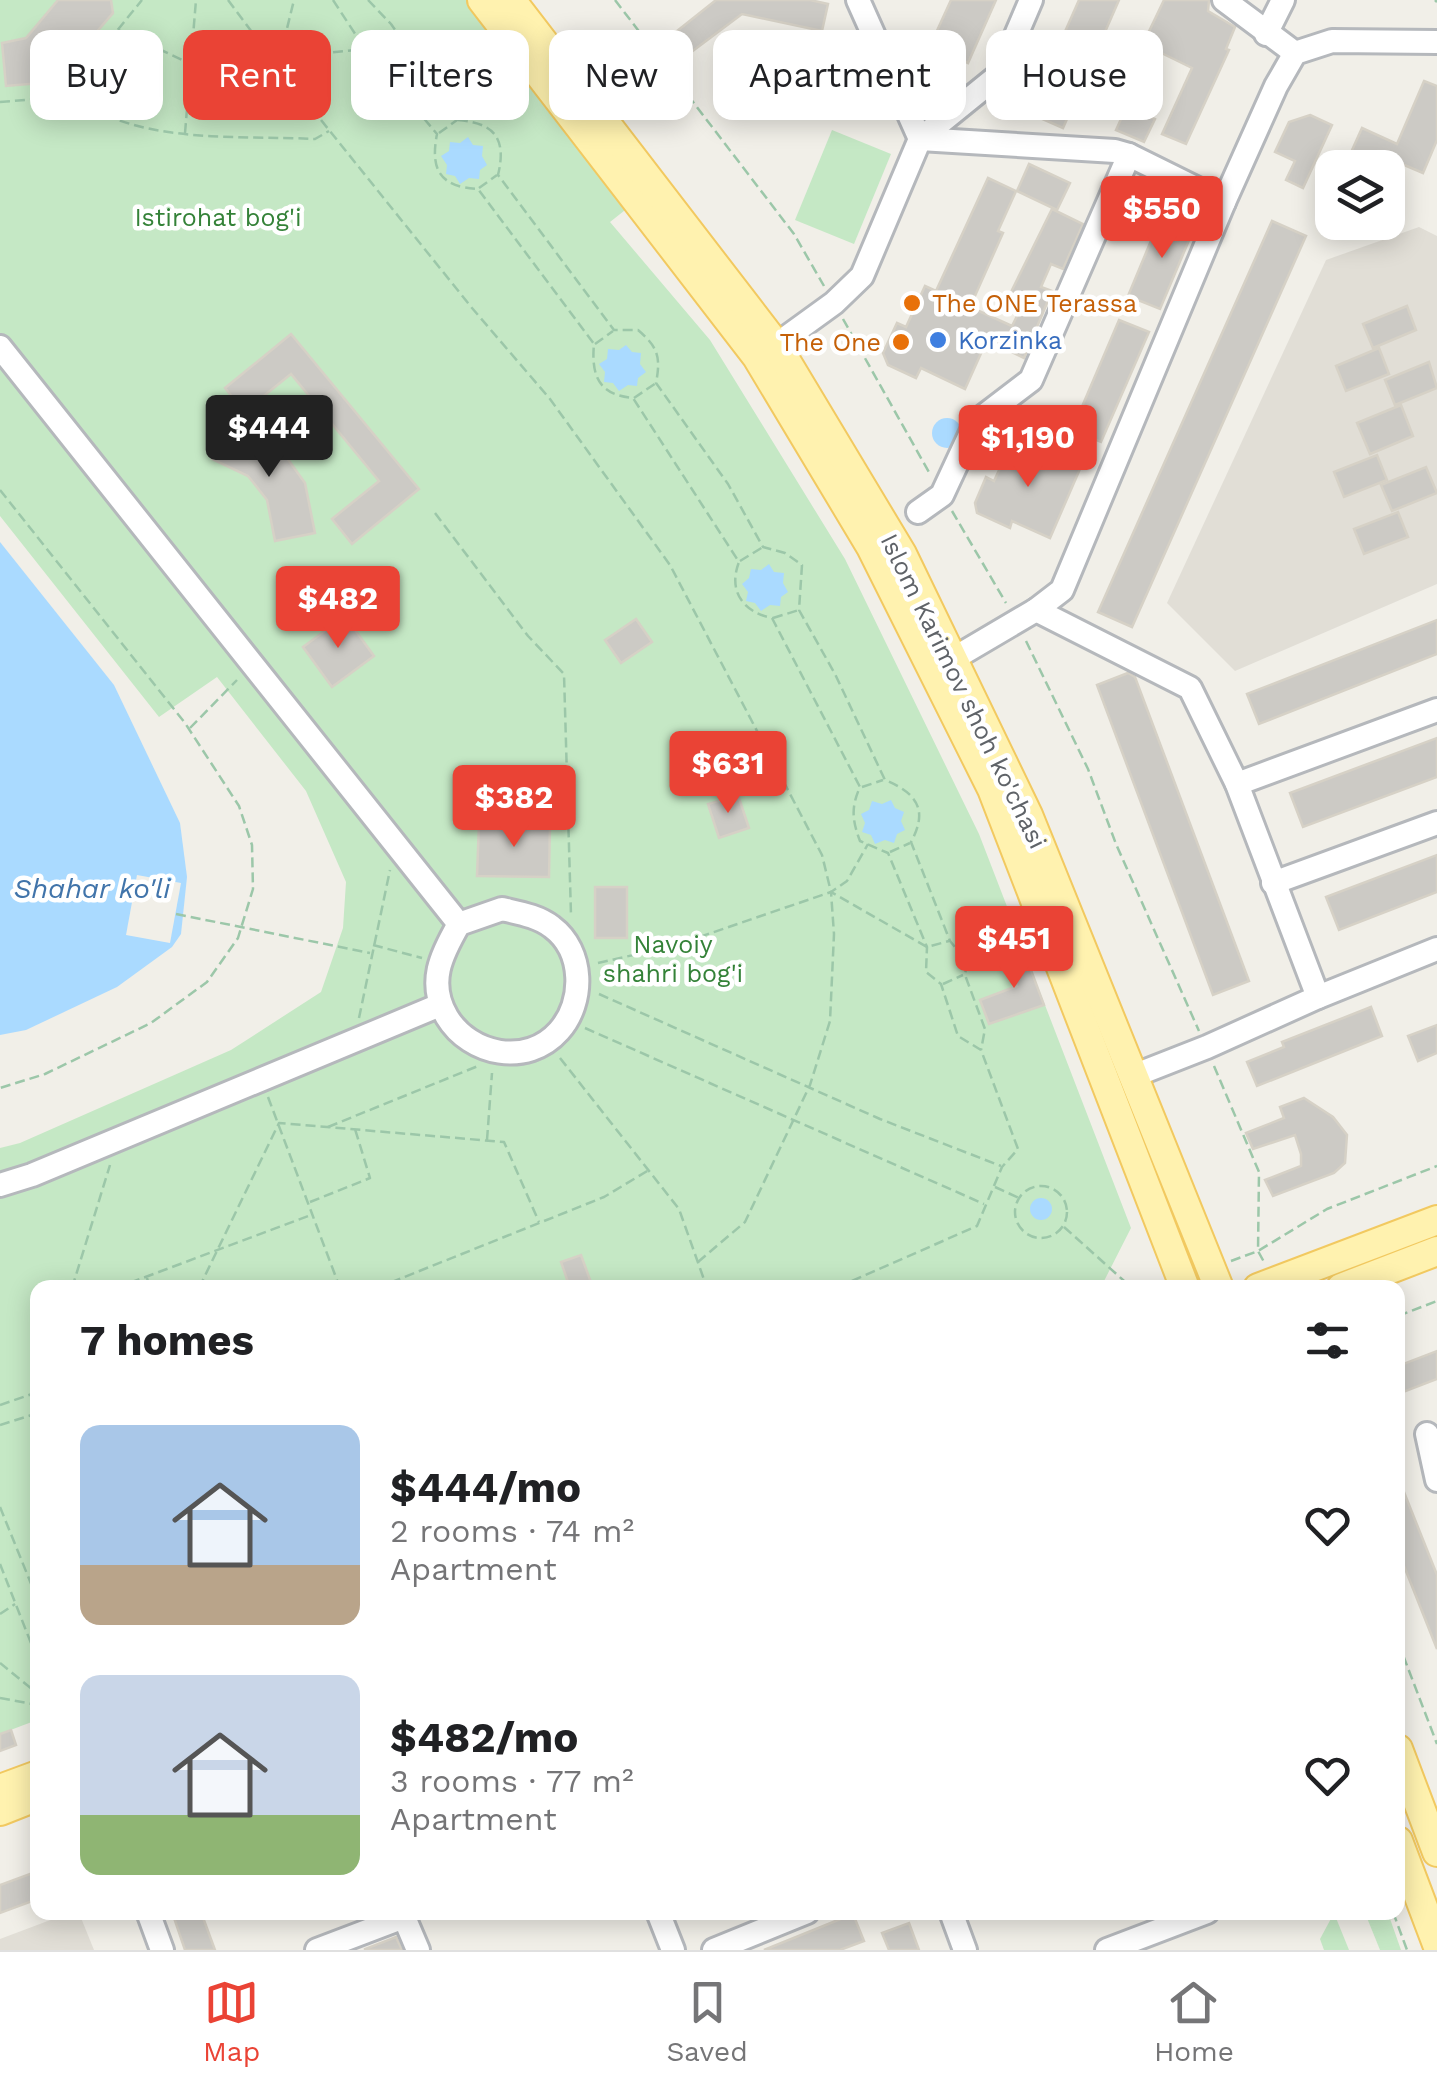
<!DOCTYPE html>
<html lang="en">
<head>
<meta charset="utf-8">
<style>
	body { margin:0; font-family:"Work Sans",sans-serif; background:#f2f2f2; color:#202124; height:100vh; display:flex; flex-direction:column; font-size:38px; white-space:nowrap }
	* { box-sizing:border-box; margin:0 }
	p { font-size:32px; color:#757577 }
	.icon { flex:none; width:55px; height:55px; fill:none; stroke:currentColor; stroke-width:2; stroke-linecap:round; stroke-linejoin:round }
	.map { position:relative; flex:1; overflow:hidden }
	.sheet { position:absolute; left:30px; top:1280px; width:1375px; height:640px; display:flex; flex-direction:column; background:#fff; border-radius:20px; box-shadow:0 5px 25px #0003 }
	.sheet>* { flex:none }
	.hud { position:absolute; left:30px; top:30px; width:1378px; height:90px; display:flex; gap:20px }
	.controls { position:absolute; left:1315px; top:150px; display:grid; gap:20px }
	.controls a { display:grid; place-items:center; width:90px; height:90px; border-radius:20px; background:#fff; box-shadow:0 5px 25px #0003; font-size:50px }
	.price { position:absolute; translate:-50% -85px; padding:0 22px; border-radius:10px; background:#ea4335; color:#fff; font-size:32px; line-height:65px; filter:drop-shadow(0 2px 5px #0008) }
	.price::after { content:''; position:absolute; left:50%; top:60px; width:30px; height:22px; margin-left:-15px; background:inherit; clip-path:polygon(0 0,100% 0,50% 100%) }
	.price.on { background:#222; color:#fff }
	ul { padding:0; list-style:none }
	li { display:flex; align-items:center; gap:30px; height:250px; padding:0 50px }
	li span { display:grid; place-items:center; flex:none; width:280px; height:200px; border-radius:20px; color:#555 }
	li>.icon { margin-inline-start:auto }
	span .icon { width:120px; height:120px; fill:#fffc; stroke-width:1 }
	li b { font-size:42px }
	h2 { display:flex; justify-content:space-between; align-items:center; height:120px; padding:0 50px; font-size:42px }
	.pill { padding:0 35px; border-radius:20px; background:#fff; box-shadow:0 5px 25px #0003; font-size:35px; line-height:90px }
	.pill.on { background:#ea4335; color:#fff }
	.tabs { display:flex; justify-content:space-around; align-items:center; height:140px; border-top:2px solid #e0e0e0; background:#fff; font-size:28px; color:#757577 }
	.tabs a { display:grid; justify-items:center; gap:5px }
	.tabs .on { color:#ea4335 }
	.map>svg:first-child { display:block }
	.education { fill:#e1ded6 }
	.green { fill:#c5e8c5 }
	.water { fill:#aadaff }
	.pier { fill:#f1efe8 }
	.building { fill:#cccac5; stroke:#d6d1c6; stroke-width:2.5 }
	.lines { fill:none; stroke-linecap:round; stroke-linejoin:round }
	.minor-casing { stroke:#b5b8bc; stroke-width:28 }
	.major-casing { stroke:#f2c960; stroke-width:32 }
	.path { stroke:#9cc7a9; stroke-width:2.5; stroke-dasharray:10 5; stroke-linecap:butt }
	.minor { stroke:#fff; stroke-width:22 }
	.major { stroke:#fff2af; stroke-width:28 }
	.food-dot { fill:#e8710a; stroke:#fff; stroke-width:4 }
	.shop-dot { fill:#3f7fe0; stroke:#fff; stroke-width:4 }
	.labels { text-anchor:middle; stroke-width:9; stroke-linejoin:round; paint-order:stroke }
	.park-label { font-size:25px; fill:#348238; stroke:#fff }
	.food-label { font-size:25px; fill:#c56008; stroke:#fff; text-anchor:start }
	.shop-label { font-size:25px; fill:#366cbe; stroke:#fff; text-anchor:start }
	.street-label { font-size:25px; fill:#5f6368; stroke:#fff }
	.water-label { font-size:28px; font-style:italic; fill:#4174aa; stroke:#fff }
</style>
</head>
<body>
<div class="map">
<svg width="1437" height="1950" viewBox="0 0 1437 1950">
	<rect width="100%" height="100%" fill="#f1efe8"/>
	<g class="education">
		<polygon points="1419,227 1437,236 1437,584 1235,671 1167,603 1326,260"/>
		<polygon points="69,1913 79,1913 94,1950 0,1950 0,1939"/>
	</g>
	<g class="green">
		<polygon points="0,0 476,0 634,203 610,222 710,340 845,559 979,834 1131,1228 1101,1287 38,1288 37,1720 0,1734 0,1148 20,1143 231,1050 321,992 343,928 346,882 306,791 217,677 159,717 0,516"/>
		<polygon points="832,130 891,154 854,244 795,220"/>
		<polygon points="1334,1913 1349,1950 1324,1950 1320,1939"/>
		<polygon points="1365,1913 1388,1913 1401,1950 1380,1950"/>
	</g>
	<g class="water">
		<polygon points="468,137 473,145 483,146 482,156 487,165 480,170 479,179 469,178 460,184 455,176 446,174 447,165 441,156 449,151 450,142 460,143"/>
		<polygon points="626,345 632,352 641,353 640,364 646,372 638,378 637,386 628,385 619,391 613,383 604,382 605,372 599,364 607,359 608,349 619,350"/>
		<circle cx="947" cy="433" r="15"/>
		<polygon points="0,542 114,685 180,823 187,877 181,934 172,947 117,987 26,1030 0,1035"/>
		<polygon points="769,564 774,572 784,573 783,583 788,592 781,597 780,606 770,605 761,611 755,603 746,601 748,592 742,584 749,578 751,569 761,570"/>
		<polygon points="891,800 895,808 904,812 901,821 905,830 897,834 894,843 885,840 875,844 871,835 862,832 865,823 861,814 869,810 872,801 882,804"/>
		<circle cx="1041" cy="1209" r="11"/>
	</g>
	<polygon class="pier" points="137,875 181,883 170,943 126,935"/>
	<g class="building">
		<polygon points="58,0 111,0 113,13 53,82 6,86 2,43 26,38"/>
		<polygon points="716,0 810,0 828,4 822,31 742,14 678,62 662,43"/>
		<polygon points="951,0 996,0 968,63 930,46"/>
		<polygon points="1079,0 1119,0 1063,128 1029,113"/>
		<polygon points="1164,0 1209,0 1208,11 1235,27 1226,49 1229,50 1186,144 1162,134 1192,68 1143,44"/>
		<polygon points="1424,81 1437,86 1437,140 1423,173 1388,158 1384,168 1344,168 1362,128 1397,144"/>
		<polygon points="1127,106 1155,119 1144,142 1116,130"/>
		<polygon points="1310,115 1332,125 1303,188 1286,180 1295,161 1275,152 1289,122"/>
		<polygon points="1029,164 1070,183 1057,210 1017,191"/>
		<polygon points="988,178 1016,191 998,231 1003,233 970,307 1012,326 1026,298 1011,292 1052,209 1083,224 1063,269 1051,264 1041,287 1052,291 1024,358 987,340 965,389 921,368 916,378 888,365 883,353 897,323 906,327 925,286 936,291"/>
		<polygon points="1163,212 1195,226 1160,309 1128,296"/>
		<polygon points="1272,221 1306,236 1132,627 1098,612"/>
		<polygon points="1407,306 1416,330 1373,348 1363,324"/>
		<polygon points="1119,320 1149,332 1101,442 1072,430"/>
		<polygon points="291,334 419,489 352,544 332,519 379,481 291,374 244,412 225,388"/>
		<polygon points="1379,348 1389,374 1346,391 1336,366"/>
		<polygon points="1429,362 1437,388 1395,405 1385,380"/>
		<polygon points="1401,405 1413,436 1370,454 1357,423"/>
		<polygon points="230,422 277,444 305,483 315,533 275,541 267,500 248,476 212,459"/>
		<polygon points="1013,440 1080,469 1050,538 1012,521 1010,528 977,513 975,503 986,477 994,481"/>
		<polygon points="1377,455 1387,480 1344,497 1334,472"/>
		<polygon points="1426,467 1437,493 1392,511 1381,485"/>
		<polygon points="1398,512 1408,537 1364,554 1354,529"/>
		<polygon points="345,616 374,656 332,687 303,647"/>
		<polygon points="636,619 652,642 621,663 605,640"/>
		<polygon points="1437,620 1437,654 1259,724 1247,694"/>
		<polygon points="1128,673 1135,677 1249,981 1213,995 1097,685"/>
		<polygon points="1437,738 1437,777 1303,827 1290,793"/>
		<polygon points="738,795 749,828 719,838 708,804"/>
		<polygon points="479,823 550,824 549,877 477,876"/>
		<polygon points="1437,855 1437,892 1339,930 1326,897"/>
		<rect x="595" y="887" width="32" height="51"/>
		<polygon points="1022,946 1044,1005 989,1024 980,1000 1017,986 1005,952"/>
		<polygon points="1371,1007 1382,1036 1257,1086 1247,1062 1284,1047 1282,1042"/>
		<polygon points="1437,1025 1437,1053 1418,1061 1408,1036"/>
		<polygon points="1304,1098 1333,1117 1347,1135 1345,1163 1334,1173 1273,1196 1265,1180 1301,1166 1301,1154 1295,1135 1253,1149 1246,1133 1284,1118 1280,1107"/>
		<polygon points="581,1255 593,1288 570,1288 561,1262"/>
		<polygon points="1437,1351 1437,1379 1398,1394 1398,1366"/>
		<polygon points="1398,1477 1437,1575 1437,1649 1398,1551"/>
		<polygon points="11,1730 16,1745 0,1751 0,1734"/>
		<polygon points="38,1871 38,1899 0,1913 0,1885"/>
		<polygon points="172,1912 201,1912 215,1950 185,1950"/>
		<polygon points="853,1914 864,1941 840,1950 764,1950"/>
		<polygon points="909,1923 919,1950 889,1950 882,1933"/>
		<polygon points="396,1937 402,1950 365,1950 365,1949"/>
	</g>
	<g class="lines">
		<g class="minor-casing">
			<g id="minor">
				<polyline points="858,0 920,139"/>
				<polyline points="1224,0 1295,53"/>
				<polyline points="1266,34 1283,0"/>
				<polyline points="920,139 1115,151 1129,155 1224,202"/>
				<polyline points="0,347 459,924"/>
				<polyline points="765,353 834,303 862,276 920,139 999,75 1031,0"/>
				<polyline points="918,512 942,495 976,422 1031,380 1129,155"/>
				<polyline points="1036,610 1190,688 1237,784 1318,997 1207,1047 1133,1076"/>
				<polyline points="941,666 1036,610 1062,590 1224,202 1276,86 1295,53 1332,41 1437,42"/>
				<polyline points="1237,784 1437,710"/>
				<polyline points="1273,883 1437,823"/>
				<path d="M502 909C519 913 538 916 552 927 584 951 585 1002 559 1031 527 1067 470 1055 447 1017 427 983 441 955 459 924Z"/>
				<polyline points="1318,997 1437,949"/>
				<polyline points="0,1185 32,1175 440,1005"/>
				<polyline points="1427,1434 1437,1480"/>
				<polyline points="148,1912 162,1950"/>
				<polyline points="658,1912 673,1950"/>
				<polyline points="951,1912 965,1950"/>
				<polyline points="404,1917 418,1950"/>
				<polyline points="317,1950 404,1917 406,1912"/>
				<polyline points="714,1950 807,1912"/>
				<polyline points="1107,1950 1207,1912"/>
			</g>
		</g>
		<g class="major-casing">
			<g id="major">
				<polyline points="482,0 757,357 871,547 992,789 1185,1288"/>
				<polyline points="511,0 777,346 902,554 1028,815 1219,1288"/>
				<polyline points="1258,1288 1437,1220"/>
				<polyline points="1341,1288 1437,1251"/>
				<polyline points="1398,1749 1437,1852"/>
				<polyline points="0,1789 38,1775"/>
				<polyline points="0,1811 38,1796"/>
				<polyline points="1398,1841 1437,1944"/>
			</g>
		</g>
		<g class="path">
			<polyline points="228,0 272,59 364,49"/>
			<path d="M333 0 365 49 437 134C430 170 440 187 478 189L594 344C591 376 599 395 633 398L739 562C728 590 742 612 772 618L860 787C851 807 852 820 860 841L888 853 927 947 926 972 941 984 958 1036 981 1050 1018 1149 1002 1167 977 1226 836 1288"/>
			<path d="M368 0 391 24 458 120C494 123 507 138 498 175L614 330H638C658 347 661 357 656 383L728 484 763 547 785 553 802 565 799 610 835 674 885 780C916 793 929 809 911 842L950 941 967 962 965 975 985 1029 981 1050"/>
			<polyline points="615,0 794,234 824,286"/>
			<polyline points="1435,0 1437,2"/>
			<polyline points="118,30 191,64 272,59 472,308 550,399 670,565 822,855 831,892"/>
			<polyline points="280,57 294,0"/>
			<path d="M68 91C129 146 237 135 315 139L329 131"/>
			<polyline points="0,102 63,97 142,0"/>
			<polyline points="185,133 196,0"/>
			<polyline points="439,133 457,120"/>
			<polyline points="479,188 497,175"/>
			<polyline points="843,319 930,474"/>
			<polyline points="595,344 613,331"/>
			<polyline points="634,398 656,383"/>
			<polyline points="0,490 185,723 239,806 252,845 253,889 238,938 207,982 151,1023 45,1074 0,1088"/>
			<polyline points="952,511 1006,603"/>
			<polyline points="435,513 528,636 564,674 571,915"/>
			<polyline points="740,561 763,547"/>
			<polyline points="773,618 799,610"/>
			<polyline points="1026,641 1088,769 1116,844 1199,1031"/>
			<polyline points="190,728 237,680"/>
			<polyline points="862,787 883,780"/>
			<polyline points="890,852 910,843"/>
			<polyline points="176,914 370,953"/>
			<polyline points="373,945 422,958"/>
			<polyline points="598,963 673,946 831,892 847,881 868,844"/>
			<polyline points="943,984 963,975"/>
			<polyline points="599,994 880,1119 1001,1166"/>
			<polyline points="359,1018 390,870"/>
			<polyline points="585,1028 984,1204"/>
			<polyline points="560,1058 679,1209 707,1288"/>
			<polyline points="1214,1066 1259,1172 1258,1251 1264,1262"/>
			<polyline points="268,1097 340,1288"/>
			<polyline points="328,1127 478,1066"/>
			<polyline points="487,1140 492,1073"/>
			<circle cx="1041" cy="1212" r="26"/>
			<polyline points="995,1187 1019,1198"/>
			<polyline points="310,1202 370,1178 355,1129"/>
			<polyline points="1064,1227 1132,1288"/>
			<polyline points="1231,1261 1258,1251 1327,1209 1437,1166"/>
			<polyline points="698,1262 745,1222 810,1085 830,1021 834,934 831,892 927,947 949,941"/>
			<polyline points="147,1278 150,1288"/>
			<polyline points="72,1288 110,1165"/>
			<polyline points="116,1288 311,1215"/>
			<polyline points="199,1288 279,1123 504,1142 539,1222"/>
			<polyline points="319,1288 336,1281"/>
			<polyline points="377,1288 604,1197 649,1170"/>
			<polyline points="1398,1316 1437,1301"/>
			<polyline points="0,1405 38,1392"/>
			<polyline points="0,1425 38,1413"/>
			<polyline points="0,1507 38,1601"/>
			<polyline points="0,1564 38,1661"/>
			<polyline points="0,1614 15,1604"/>
			<polyline points="1398,1642 1437,1744"/>
			<polyline points="0,1663 38,1694"/>
			<polyline points="0,1698 38,1705"/>
			<polyline points="1393,1912 1407,1950"/>
		</g>
		<use href="#minor" class="minor"/>
		<use href="#major" class="major"/>
	</g>
	<g class="food-dot">
		<circle cx="912" cy="303" r="10"/>
		<circle cx="901" cy="342" r="10"/>
	</g>
	<circle class="shop-dot" cx="938" cy="340" r="10"/>
	<g class="labels">
		<g class="park-label">
			<text x="218" y="226">Istirohat bog'i</text>
			<text x="673" y="953">Navoiy<tspan x="673" dy="29">shahri bog'i</tspan></text>
		</g>
		<g class="food-label">
			<text x="932" y="312">The ONE Terassa</text>
			<text x="881" y="351" text-anchor="end">The One</text>
		</g>
		<g class="shop-label">
			<text x="958" y="349">Korzinka</text>
		</g>
		<g class="street-label">
			<text transform="translate(964 691) rotate(64)" y="9">Islom Karimov shoh ko'chasi</text>
		</g>
		<g class="water-label">
			<text x="92" y="898">Shahar ko'li</text>
		</g>
	</g>
</svg>
<div class="controls">
<a><svg class="icon" aria-label="layers" viewBox="0 0 24 24"><path d="M12 4l9 5-9 5-9-5zM3 14l9 5 9-5"/></svg></a>
</div>
<b class="price" style="left:1162px;top:261px">$550</b>
<b class="price on" style="left:269px;top:480px">$444</b>
<b class="price" style="left:1028px;top:490px">$1,190</b>
<b class="price" style="left:338px;top:651px">$482</b>
<b class="price" style="left:728px;top:816px">$631</b>
<b class="price" style="left:514px;top:850px">$382</b>
<b class="price" style="left:1014px;top:991px">$451</b>
<div class="hud">
<a class="pill">Buy</a>
<a class="pill on">Rent</a>
<a class="pill">Filters</a>
<a class="pill">New</a>
<a class="pill">Apartment</a>
<a class="pill">House</a>
</div>
<section class="sheet">
<h2>7 homes<svg class="icon" aria-label="filters" viewBox="0 0 24 24"><path d="M4 7h16M4 17h16"/><circle cx="9" cy="7" r="2"/><circle cx="15" cy="17" r="2"/></svg></h2>
<ul>
<li><span style="background:linear-gradient(#a9c7e8 70%,#b9a48a 0)"><svg class="icon" aria-label="home" viewBox="0 0 24 24"><path d="M3 11l9-7 9 7M6 9v11h12V9"/></svg></span><div><b>$444/mo</b><p>2 rooms · 74 m²</p><p>Apartment</p></div><svg class="icon" aria-label="heart" viewBox="0 0 24 24"><path d="M12 20l-8-8c-3-5 5-10 8-4 3-6 11-1 8 4z"/></svg></li>
<li><span style="background:linear-gradient(#c9d6e8 70%,#8fb573 0)"><svg class="icon" aria-label="home" viewBox="0 0 24 24"><path d="M3 11l9-7 9 7M6 9v11h12V9"/></svg></span><div><b>$482/mo</b><p>3 rooms · 77 m²</p><p>Apartment</p></div><svg class="icon" aria-label="heart" viewBox="0 0 24 24"><path d="M12 20l-8-8c-3-5 5-10 8-4 3-6 11-1 8 4z"/></svg></li>
</ul>
</section>
</div>
<nav class="tabs">
<a class="on"><svg class="icon" aria-label="map" viewBox="0 0 24 24"><path d="M3 6l6-2 6 2 6-2v14l-6 2-6-2-6 2zM9 4v14M15 6v14"/></svg>Map</a>
<a><svg class="icon" aria-label="saved" viewBox="0 0 24 24"><path d="M7 4h10v16l-5-4-5 4z"/></svg>Saved</a>
<a><svg class="icon" aria-label="home" viewBox="0 0 24 24"><path d="M3 11l9-7 9 7M6 9v11h12V9"/></svg>Home</a>
</nav>
</body>
</html>
